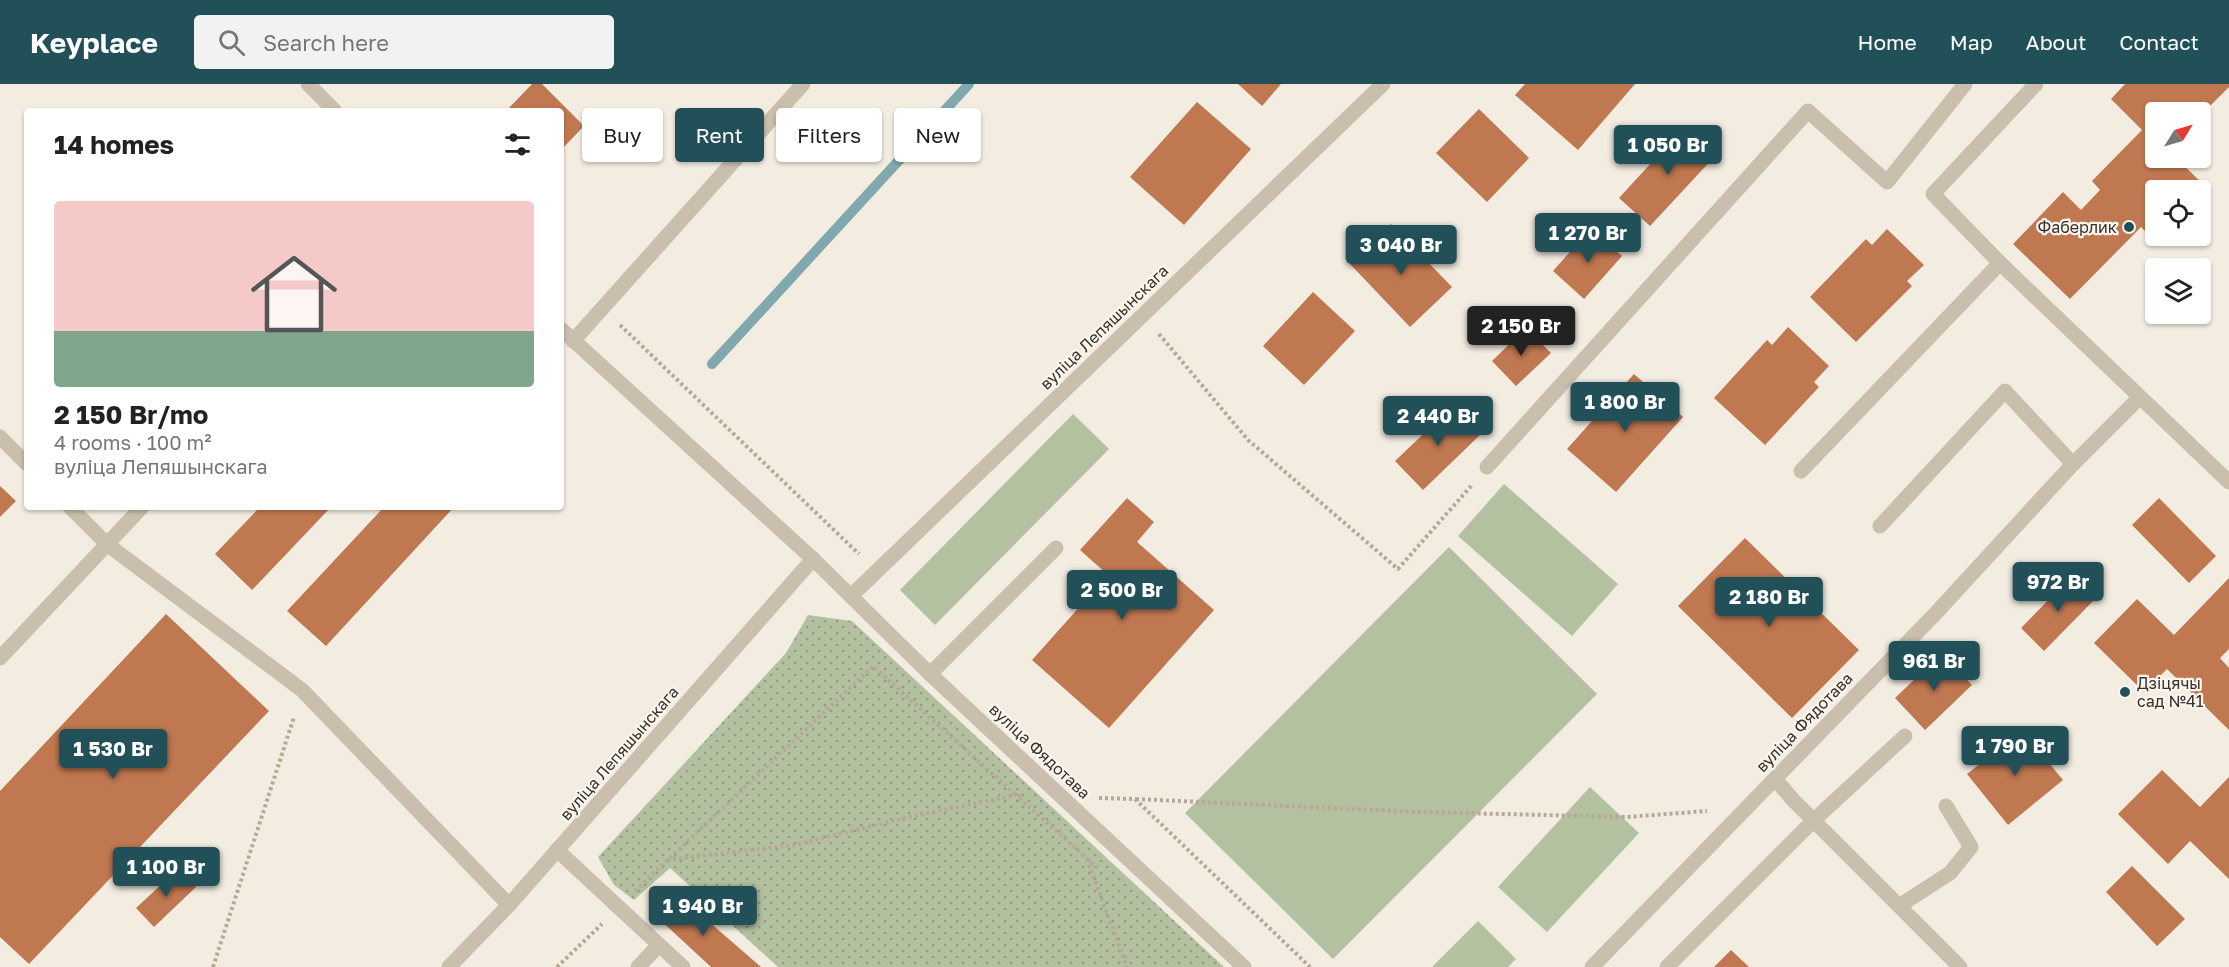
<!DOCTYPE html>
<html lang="en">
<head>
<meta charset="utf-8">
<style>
	body { margin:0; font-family:"Golos Text",sans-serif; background:#f2f2f2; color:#222; height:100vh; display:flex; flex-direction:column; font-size:22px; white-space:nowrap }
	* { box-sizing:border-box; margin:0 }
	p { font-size:20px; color:#767676 }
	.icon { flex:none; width:33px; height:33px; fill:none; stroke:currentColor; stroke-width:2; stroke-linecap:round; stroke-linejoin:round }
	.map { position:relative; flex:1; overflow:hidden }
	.details { position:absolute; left:24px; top:24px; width:540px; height:402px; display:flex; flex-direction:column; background:#fff; border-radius:6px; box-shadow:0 2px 4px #0004 }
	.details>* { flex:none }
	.guide { position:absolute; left:582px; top:24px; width:570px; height:54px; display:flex; gap:12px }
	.needle { width:39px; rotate:53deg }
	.tools { position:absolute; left:2145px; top:18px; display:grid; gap:12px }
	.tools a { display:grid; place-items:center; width:66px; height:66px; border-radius:6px; background:#fff; box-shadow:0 2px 4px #0004; font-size:30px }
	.price { position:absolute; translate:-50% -51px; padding:0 14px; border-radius:6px; background:#225059; color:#fff; font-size:20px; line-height:39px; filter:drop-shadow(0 2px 3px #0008) }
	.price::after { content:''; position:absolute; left:50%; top:36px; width:18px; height:14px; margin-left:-9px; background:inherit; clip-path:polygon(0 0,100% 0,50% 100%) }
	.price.selected { background:#222; color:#fff }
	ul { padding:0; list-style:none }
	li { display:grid; align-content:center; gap:12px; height:318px; padding:0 30px }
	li+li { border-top:2px solid #e0e0e0 }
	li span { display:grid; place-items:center; height:186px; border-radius:6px; color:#555 }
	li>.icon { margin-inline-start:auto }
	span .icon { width:108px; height:108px; fill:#fffc; stroke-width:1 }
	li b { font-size:26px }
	h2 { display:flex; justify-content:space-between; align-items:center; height:72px; padding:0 30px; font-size:26px }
	.pill { padding:0 21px; border-radius:6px; background:#fff; box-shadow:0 2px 4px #0004; font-size:21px; line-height:54px }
	.pill.selected { background:#225059; color:#fff }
	header { display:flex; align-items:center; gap:36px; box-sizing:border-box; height:84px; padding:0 30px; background:#225059; color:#fff }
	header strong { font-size:28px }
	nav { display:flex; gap:33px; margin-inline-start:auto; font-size:21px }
	.search { width:420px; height:54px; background:#f2f2f2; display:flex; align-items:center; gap:15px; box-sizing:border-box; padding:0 21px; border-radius:6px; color:#767676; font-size:22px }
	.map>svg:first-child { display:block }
	.grass { fill:url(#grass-dots) }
	.green { fill:#b3c1a1 }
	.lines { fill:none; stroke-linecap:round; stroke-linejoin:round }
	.stream { stroke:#81a8ae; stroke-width:10 }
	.building { fill:#c07851 }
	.path { stroke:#b6a897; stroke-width:4; stroke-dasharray:3 3; stroke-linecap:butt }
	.service { stroke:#cabead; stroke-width:15 }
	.minor { stroke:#cabead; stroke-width:15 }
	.poi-dot { fill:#225059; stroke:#faf6ee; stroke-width:2 }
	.labels { text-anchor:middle; stroke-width:4.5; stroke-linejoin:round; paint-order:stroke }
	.poi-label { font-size:16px; fill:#39312b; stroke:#faf6ee; text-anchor:end }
	.street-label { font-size:16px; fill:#39312b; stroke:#faf6ee }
</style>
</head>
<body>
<header>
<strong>Keyplace</strong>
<div class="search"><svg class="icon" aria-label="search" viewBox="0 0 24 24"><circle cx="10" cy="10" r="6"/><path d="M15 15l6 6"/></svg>Search here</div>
<nav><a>Home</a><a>Map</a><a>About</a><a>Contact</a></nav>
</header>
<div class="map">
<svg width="2229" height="883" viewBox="0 0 2229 883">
	<defs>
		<pattern id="grass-dots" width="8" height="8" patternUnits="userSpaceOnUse" patternTransform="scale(1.5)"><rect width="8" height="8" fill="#b3c1a1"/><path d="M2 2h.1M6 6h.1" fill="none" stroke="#939d83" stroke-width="1.8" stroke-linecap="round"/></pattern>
	</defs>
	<rect width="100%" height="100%" fill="#f2ece1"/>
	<polygon class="grass" points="808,531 852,537 1224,883 778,883 670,784 634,816 614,801 598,773 786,569"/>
	<g class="green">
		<polygon points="1073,330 1109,365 935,541 900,506"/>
		<polygon points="1504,400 1618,500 1572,552 1458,452"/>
		<polygon points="1449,463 1597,610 1333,875 1185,729"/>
		<polygon points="1590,703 1639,749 1547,848 1498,803"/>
		<polygon points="1478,837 1516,875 1508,883 1432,883"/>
	</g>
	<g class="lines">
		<polyline class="stream" points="712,280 969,0"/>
	</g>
	<g class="building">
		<polygon points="532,0 542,0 584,42 561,66 561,27 506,27"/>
		<polygon points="1238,0 1281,0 1262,22"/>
		<polygon points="1525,0 1635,0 1578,66 1515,11"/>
		<polygon points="2125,0 2229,0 2229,3 2200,32 2200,28 2156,28 2156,74 2176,74 2205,102 2201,106 2156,106 2156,152 2157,152 2153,155 2141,143 2070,215 2013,160 2063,108 2081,126 2100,106 2092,97 2142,46 2111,15"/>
		<polygon points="1197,18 1251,65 1184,141 1130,93"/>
		<polygon points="1479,25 1529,74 1487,118 1436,69"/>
		<polygon points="1685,42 1716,71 1650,142 1619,114"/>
		<polygon points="1391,140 1452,203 1410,243 1350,180"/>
		<polygon points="1591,144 1622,172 1584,215 1553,187"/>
		<polygon points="1887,145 1924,181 1907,197 1912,202 1856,258 1810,213 1866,155 1872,161"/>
		<polygon points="1313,208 1355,247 1304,301 1263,262"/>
		<polygon points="1788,243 1829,282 1814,298 1819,303 1765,361 1714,314 1767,256 1772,261"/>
		<polygon points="1526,244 1551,269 1516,302 1492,277"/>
		<polygon points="1634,290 1683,333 1616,408 1567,365"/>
		<polygon points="1454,321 1482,349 1423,406 1395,377"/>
		<polygon points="0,402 16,417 0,433"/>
		<polygon points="1127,414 1154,438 1137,458 1214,526 1109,644 1032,576 1108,491 1080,466"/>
		<polygon points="2159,414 2216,472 2189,499 2132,441"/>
		<polygon points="260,423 331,423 252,506 215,470"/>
		<polygon points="384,423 454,423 326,562 287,527"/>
		<polygon points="1745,454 1859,566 1792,634 1678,522"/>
		<polygon points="2073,491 2096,514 2044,567 2021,544"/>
		<polygon points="2229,494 2229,565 2220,574 2229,584 2229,646 2167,585 2144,608 2094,559 2137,515 2174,551"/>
		<polygon points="166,530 269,627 29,880 0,853 0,707"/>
		<polygon points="1942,569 1972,601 1925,646 1895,614"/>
		<polygon points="2022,646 2063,696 2008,741 1967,690"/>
		<polygon points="2162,686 2200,723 2229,693 2229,795 2190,757 2168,780 2118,730"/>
		<polygon points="2132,782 2185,835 2157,862 2106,808"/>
		<polygon points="178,785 196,803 154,843 136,824"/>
		<polygon points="678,811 761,883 711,883 657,833"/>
		<polygon points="1731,866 1749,883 1714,883"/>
	</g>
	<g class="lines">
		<g class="path">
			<polyline points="620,241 859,470"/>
			<polyline points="1159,250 1248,356 1398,485 1472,401"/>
			<polyline points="1099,714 1135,715 1310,883"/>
			<polyline points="1136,715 1419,728 1627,733 1707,727"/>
			<polyline points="1087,775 1127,883"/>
			<polyline points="667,776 794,761 909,733 1016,711 1099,785"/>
			<polyline points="635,807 873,582 1016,711 1022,712"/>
			<polyline points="213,883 294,633"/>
			<polyline points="557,883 602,840"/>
		</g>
		<g class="service">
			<polyline points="2036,0 1933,110 2000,179 2229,398"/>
			<polyline points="0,353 27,380"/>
			<polyline points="1801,387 2000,179"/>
			<polyline points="70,423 108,461 302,606 509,821"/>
			<polyline points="1880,442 2005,307 2073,380"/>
			<polyline points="0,574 142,423"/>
			<polyline points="930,590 1056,464"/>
			<polyline points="1775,695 1793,716 1960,883"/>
			<polyline points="557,766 683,883"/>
			<polyline points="1899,822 1950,789 1971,763 1946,722"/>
			<polyline points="638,883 659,861"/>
			<polyline points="1667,883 1814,736 1905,652"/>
		</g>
		<g class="minor">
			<polyline points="308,0 335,27"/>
			<polyline points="561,245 813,475 930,590 1244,883"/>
			<polyline points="573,257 803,0"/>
			<polyline points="1487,383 1808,27 1887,98 1965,0"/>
			<polyline points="851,512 1383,0"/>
			<polyline points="449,883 509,821 813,475"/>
			<polyline points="1592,883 1935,530 2073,380 2140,313"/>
		</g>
	</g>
	<g class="poi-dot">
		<circle cx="2129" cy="143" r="6"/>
		<circle cx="2125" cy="608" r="6"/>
	</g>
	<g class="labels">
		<g class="poi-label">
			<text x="2117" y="149">Фаберлик</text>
			<text x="2137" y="605" text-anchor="start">Дзіцячы<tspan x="2137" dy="18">сад №41</tspan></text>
		</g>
		<g class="street-label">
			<text transform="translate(1104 243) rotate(-44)" y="6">вуліца Лепяшынскага</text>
			<text transform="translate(1804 638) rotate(-46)" y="6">вуліца Фядотава</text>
			<text transform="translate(1040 667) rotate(43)" y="6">вуліца Фядотава</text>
			<text transform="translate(619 669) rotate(-49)" y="6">вуліца Лепяшынскага</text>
		</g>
	</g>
</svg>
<div class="tools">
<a><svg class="needle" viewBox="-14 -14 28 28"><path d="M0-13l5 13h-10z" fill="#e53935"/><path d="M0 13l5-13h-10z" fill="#767676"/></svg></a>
<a><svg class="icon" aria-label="locate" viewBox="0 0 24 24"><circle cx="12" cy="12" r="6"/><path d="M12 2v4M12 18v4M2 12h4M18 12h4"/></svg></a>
<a><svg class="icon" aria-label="layers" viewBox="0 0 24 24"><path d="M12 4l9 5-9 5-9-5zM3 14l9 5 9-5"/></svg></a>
</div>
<b class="price" style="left:1668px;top:92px">1 050 Br</b>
<b class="price" style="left:1588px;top:180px">1 270 Br</b>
<b class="price" style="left:1401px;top:192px">3 040 Br</b>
<b class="price selected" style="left:1521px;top:273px">2 150 Br</b>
<b class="price" style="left:1625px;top:349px">1 800 Br</b>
<b class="price" style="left:1438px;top:363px">2 440 Br</b>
<b class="price" style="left:2058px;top:529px">972 Br</b>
<b class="price" style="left:1122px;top:537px">2 500 Br</b>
<b class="price" style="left:1769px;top:544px">2 180 Br</b>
<b class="price" style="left:1934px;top:608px">961 Br</b>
<b class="price" style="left:2015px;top:693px">1 790 Br</b>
<b class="price" style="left:113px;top:696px">1 530 Br</b>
<b class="price" style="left:166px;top:814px">1 100 Br</b>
<b class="price" style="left:703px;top:853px">1 940 Br</b>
<div class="guide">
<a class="pill">Buy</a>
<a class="pill selected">Rent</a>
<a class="pill">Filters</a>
<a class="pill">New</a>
</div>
<section class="details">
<h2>14 homes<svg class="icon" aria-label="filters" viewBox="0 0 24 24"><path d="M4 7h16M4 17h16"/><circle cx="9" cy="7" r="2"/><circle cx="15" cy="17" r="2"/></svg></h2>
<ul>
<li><span style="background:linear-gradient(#f6c9c9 70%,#7fa58c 0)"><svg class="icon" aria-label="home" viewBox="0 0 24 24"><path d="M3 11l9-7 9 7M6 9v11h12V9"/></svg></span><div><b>2 150 Br/mo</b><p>4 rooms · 100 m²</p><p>вуліца Лепяшынскага</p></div></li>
</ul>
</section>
</div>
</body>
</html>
